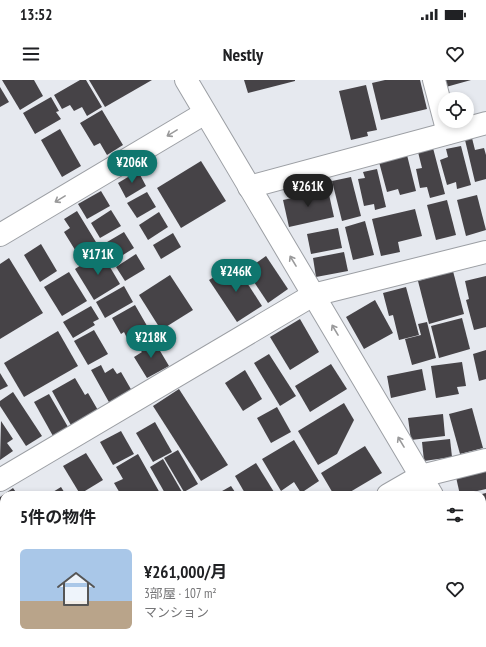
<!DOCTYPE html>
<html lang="ja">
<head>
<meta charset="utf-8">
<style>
	body { margin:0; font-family:"PT Sans Narrow","Noto Sans JP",sans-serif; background:#f6f6f6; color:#202124; height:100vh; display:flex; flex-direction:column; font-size:15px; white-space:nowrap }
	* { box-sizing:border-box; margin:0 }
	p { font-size:13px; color:#757577 }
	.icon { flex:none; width:22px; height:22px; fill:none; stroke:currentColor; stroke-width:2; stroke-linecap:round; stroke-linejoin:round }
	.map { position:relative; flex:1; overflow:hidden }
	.sheet { position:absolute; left:0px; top:411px; width:486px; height:156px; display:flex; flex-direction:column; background:#fff; border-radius:12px 12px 0 0; box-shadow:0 2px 6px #0003 }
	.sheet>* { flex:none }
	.controls { position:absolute; left:438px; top:12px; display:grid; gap:8px }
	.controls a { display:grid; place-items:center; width:36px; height:36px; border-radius:50%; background:#fff; box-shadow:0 2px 6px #0003; font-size:20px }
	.price { position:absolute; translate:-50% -34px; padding:0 9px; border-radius:14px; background:#0f766e; color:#fff; font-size:13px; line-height:26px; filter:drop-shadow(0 1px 2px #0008) }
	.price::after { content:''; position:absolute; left:50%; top:24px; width:12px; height:9px; margin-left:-6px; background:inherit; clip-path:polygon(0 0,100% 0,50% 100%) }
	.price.active { background:#222; color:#fff }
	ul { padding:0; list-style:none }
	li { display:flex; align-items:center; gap:12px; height:100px; padding:0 20px }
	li+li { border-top:1px solid #e0e0e0 }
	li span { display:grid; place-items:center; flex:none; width:112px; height:80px; border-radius:6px; color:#555 }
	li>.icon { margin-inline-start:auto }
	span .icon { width:48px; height:48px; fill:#fffc; stroke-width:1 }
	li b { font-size:17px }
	h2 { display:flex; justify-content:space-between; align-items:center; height:48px; padding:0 20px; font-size:17px }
	.status { display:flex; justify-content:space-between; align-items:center; height:28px; padding:0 20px; background:#fff; direction:ltr }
	.status svg { height:11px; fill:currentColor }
	header { display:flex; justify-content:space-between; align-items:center; height:52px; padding:0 20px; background:#fff; font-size:18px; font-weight:700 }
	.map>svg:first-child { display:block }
	.building { fill:#464347 }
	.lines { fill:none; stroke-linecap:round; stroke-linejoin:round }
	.service-casing { stroke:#9c9fa4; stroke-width:14 }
	.minor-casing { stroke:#9c9fa4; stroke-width:24 }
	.service { stroke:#fff; stroke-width:12 }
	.minor { stroke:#fff; stroke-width:22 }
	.oneway { stroke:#9a9a9b }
</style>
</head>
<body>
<div class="status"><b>13:52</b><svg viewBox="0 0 49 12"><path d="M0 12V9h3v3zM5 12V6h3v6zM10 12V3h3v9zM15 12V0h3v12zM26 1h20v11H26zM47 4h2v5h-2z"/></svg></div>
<header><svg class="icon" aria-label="menu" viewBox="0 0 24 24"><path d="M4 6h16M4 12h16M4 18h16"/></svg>Nestly<svg class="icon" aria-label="heart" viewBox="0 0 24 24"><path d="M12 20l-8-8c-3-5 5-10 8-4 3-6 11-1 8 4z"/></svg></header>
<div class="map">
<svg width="486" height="567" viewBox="0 0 486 567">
	<rect width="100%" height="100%" fill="#e6e9ef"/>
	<g class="building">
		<polygon points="2,0 34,0 43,16 20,30"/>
		<polygon points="80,0 86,0 102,27 87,36 82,27 74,31 70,25 62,29 54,15"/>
		<polygon points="89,0 152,0 105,27"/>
		<polygon points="244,0 295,0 295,1 248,13"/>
		<polygon points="385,0 420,0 427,29 381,40 372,3"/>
		<polygon points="445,0 471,0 446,7"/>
		<polygon points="366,5 377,50 367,52 368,56 351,60 339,11"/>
		<polygon points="0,7 9,22 0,27"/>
		<polygon points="51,17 59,31 56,32 61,39 35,54 23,33"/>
		<polygon points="102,30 123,65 107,75 100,63 94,66 80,43"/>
		<polygon points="60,49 81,86 62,97 41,60"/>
		<polygon points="472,58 475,70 484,68 486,75 486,99 475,102 465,60"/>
		<polygon points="461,66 471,105 457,109 456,102 447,105 440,80 448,77 446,69"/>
		<polygon points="433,68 445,114 430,118 427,107 420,108 416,89 422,88 418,72"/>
		<polygon points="407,75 416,111 400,115 398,109 387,112 379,82"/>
		<polygon points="201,81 226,121 181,148 157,108"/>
		<polygon points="377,89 386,127 375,130 374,124 364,126 358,99 365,98 363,92"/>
		<polygon points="138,91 146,106 126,118 118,103"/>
		<polygon points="351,97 361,136 342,141 332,101"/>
		<polygon points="328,110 334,137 289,147 283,120"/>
		<polygon points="101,111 110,126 87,139 78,124"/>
		<polygon points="147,112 156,127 137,138 127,123"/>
		<polygon points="477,115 486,150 466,156 457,120"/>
		<polygon points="447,120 456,155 436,160 427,125"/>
		<polygon points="415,129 422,156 398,162 400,172 381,176 372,139"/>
		<polygon points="111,130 121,146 100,158 91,143"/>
		<polygon points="77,131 99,167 80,178 64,152 70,148 64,139"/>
		<polygon points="159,132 168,147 148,160 139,145"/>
		<polygon points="365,141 374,175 353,180 345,147"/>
		<polygon points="338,148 342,168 311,174 307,154"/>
		<polygon points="124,152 134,168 112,182 102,165"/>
		<polygon points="173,153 181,167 161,179 153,165"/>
		<polygon points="41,164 57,191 40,202 24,175"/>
		<polygon points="101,172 120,204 94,220 75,189"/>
		<polygon points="344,172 348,191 316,197 313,178"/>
		<polygon points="136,174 145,189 125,201 116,187"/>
		<polygon points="266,176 288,209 268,223 246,190"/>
		<polygon points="9,178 43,233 0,259 0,184"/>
		<polygon points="235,184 262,226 237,242 209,200"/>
		<polygon points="453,191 464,234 429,244 418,201"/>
		<polygon points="69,192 87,221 62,236 44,207"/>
		<polygon points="170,195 193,230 161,250 139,215"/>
		<polygon points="486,196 486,247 474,250 466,220 469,219 465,201"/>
		<polygon points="124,206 133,222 105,238 96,222"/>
		<polygon points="406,207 419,255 399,260 393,235 389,236 383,213"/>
		<polygon points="375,220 393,253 364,269 346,237"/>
		<polygon points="135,225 150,251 138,258 136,255 128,260 124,252 121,254 112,238"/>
		<polygon points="91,226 99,239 93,242 95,245 73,258 63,242"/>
		<polygon points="462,238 470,269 439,278 431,246"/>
		<polygon points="300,239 319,272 290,290 270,257"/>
		<polygon points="427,242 436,278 412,285 405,259 421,255 418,244"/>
		<polygon points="94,250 108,274 88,285 74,261"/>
		<polygon points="58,251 78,286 24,317 4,283"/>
		<polygon points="153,259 169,286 147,298 134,277 142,272 140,270 145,267 143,264"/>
		<polygon points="486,270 486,299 479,301 473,274"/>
		<polygon points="269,274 296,316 280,326 254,283"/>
		<polygon points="462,282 466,306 457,307 459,314 436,318 431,286"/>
		<polygon points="331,284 347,309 310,332 295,306"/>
		<polygon points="101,285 105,293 113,288 117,294 121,292 132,311 110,324 91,290"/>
		<polygon points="422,289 426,310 391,318 387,296"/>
		<polygon points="245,290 262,319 243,331 225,303"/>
		<polygon points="0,293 8,306 0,310"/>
		<polygon points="75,298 85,315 88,313 99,332 72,347 52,311"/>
		<polygon points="179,309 228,385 201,401 153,326"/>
		<polygon points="13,312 42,356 26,366 0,326 0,321"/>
		<polygon points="49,314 68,347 53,356 34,322"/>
		<polygon points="344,323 354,340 337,374 318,385 298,351"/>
		<polygon points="277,327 291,352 271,363 257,338"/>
		<polygon points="472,328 483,368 460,374 449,334"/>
		<polygon points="443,334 445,356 411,360 408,338"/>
		<polygon points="1,341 13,359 7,363 13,371 0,380"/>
		<polygon points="155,342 172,372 153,382 136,353"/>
		<polygon points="121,351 134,374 113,385 100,362"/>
		<polygon points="450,359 452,377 424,381 422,362"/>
		<polygon points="294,360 319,401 301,413 294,402 281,411 262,379"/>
		<polygon points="365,366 382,393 345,415 334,415 321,393"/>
		<polygon points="178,370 198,404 184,412 164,378"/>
		<polygon points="86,373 103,400 80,414 63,386"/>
		<polygon points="138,374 161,415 121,415 114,403 123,399 116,387"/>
		<polygon points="163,379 182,412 177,415 166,415 150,387"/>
		<polygon points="256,383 274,412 268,415 246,415 235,396"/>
		<polygon points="486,390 486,409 460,415 456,397"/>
		<polygon points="231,406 237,415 215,415"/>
		<polygon points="61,407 66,415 48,415"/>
		<polygon points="13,408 18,415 4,415 4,428 0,422 0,417"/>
		<polygon points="486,413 486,428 482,429 482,414"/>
		<polygon points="486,431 486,461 482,462 482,432"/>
		<polygon points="4,449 4,492 3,490 0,491 0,452"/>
		<polygon points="4,524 4,554 0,556 0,526"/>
		<polygon points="13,563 30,563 23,567 15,567"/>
		<polygon points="35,563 46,563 48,567 28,567"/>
		<polygon points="52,563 77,563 69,567 54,567"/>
		<polygon points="185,563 238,563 231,567 187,567"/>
		<polygon points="251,563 274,563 267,567 253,567"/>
		<polygon points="332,563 354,563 348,567 334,567"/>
		<polygon points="374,563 440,563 433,567 376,567"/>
	</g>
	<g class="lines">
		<g class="service-casing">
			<polyline id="service" points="307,563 310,567"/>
		</g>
		<g class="minor-casing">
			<g id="minor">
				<polyline points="186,0 432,415"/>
				<polyline points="434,0 448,53"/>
				<polyline points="249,107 486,43"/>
				<polyline points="0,155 205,33"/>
				<polyline points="0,400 313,215 486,172"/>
				<polyline points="388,415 421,396 486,380"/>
				<polyline points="482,500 486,507"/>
				<polyline points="174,563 176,567"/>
				<polyline points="126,567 133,563"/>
			</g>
		</g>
		<use href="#service" class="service"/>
		<use href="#minor" class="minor"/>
	</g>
	<defs><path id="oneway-shaft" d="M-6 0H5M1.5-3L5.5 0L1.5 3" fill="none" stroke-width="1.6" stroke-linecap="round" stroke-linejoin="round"/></defs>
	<g class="oneway">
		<use href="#oneway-shaft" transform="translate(172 53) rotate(149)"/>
		<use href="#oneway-shaft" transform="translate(60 119) rotate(149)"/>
		<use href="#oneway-shaft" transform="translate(293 181) rotate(-121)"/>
		<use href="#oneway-shaft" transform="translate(335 250) rotate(-121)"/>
		<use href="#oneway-shaft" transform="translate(401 362) rotate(-121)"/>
	</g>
</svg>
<div class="controls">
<a><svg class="icon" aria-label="locate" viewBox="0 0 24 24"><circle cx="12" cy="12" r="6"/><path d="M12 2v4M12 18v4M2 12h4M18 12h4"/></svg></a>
</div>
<b class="price" style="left:132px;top:104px">¥206K</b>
<b class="price active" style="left:308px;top:128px">¥261K</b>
<b class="price" style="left:98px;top:196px">¥171K</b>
<b class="price" style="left:236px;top:213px">¥246K</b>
<b class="price" style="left:151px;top:279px">¥218K</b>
<section class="sheet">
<h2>5件の物件<svg class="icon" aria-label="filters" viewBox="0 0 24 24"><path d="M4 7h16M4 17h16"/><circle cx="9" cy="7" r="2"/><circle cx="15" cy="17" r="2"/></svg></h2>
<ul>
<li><span style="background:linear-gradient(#a9c7e8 65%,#b9a48a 0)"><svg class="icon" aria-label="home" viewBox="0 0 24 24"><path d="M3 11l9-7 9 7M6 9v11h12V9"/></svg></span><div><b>¥261,000/月</b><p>3部屋 · 107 m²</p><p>マンション</p></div><svg class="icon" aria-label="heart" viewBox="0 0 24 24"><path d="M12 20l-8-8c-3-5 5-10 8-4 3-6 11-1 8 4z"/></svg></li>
</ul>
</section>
</div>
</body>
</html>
